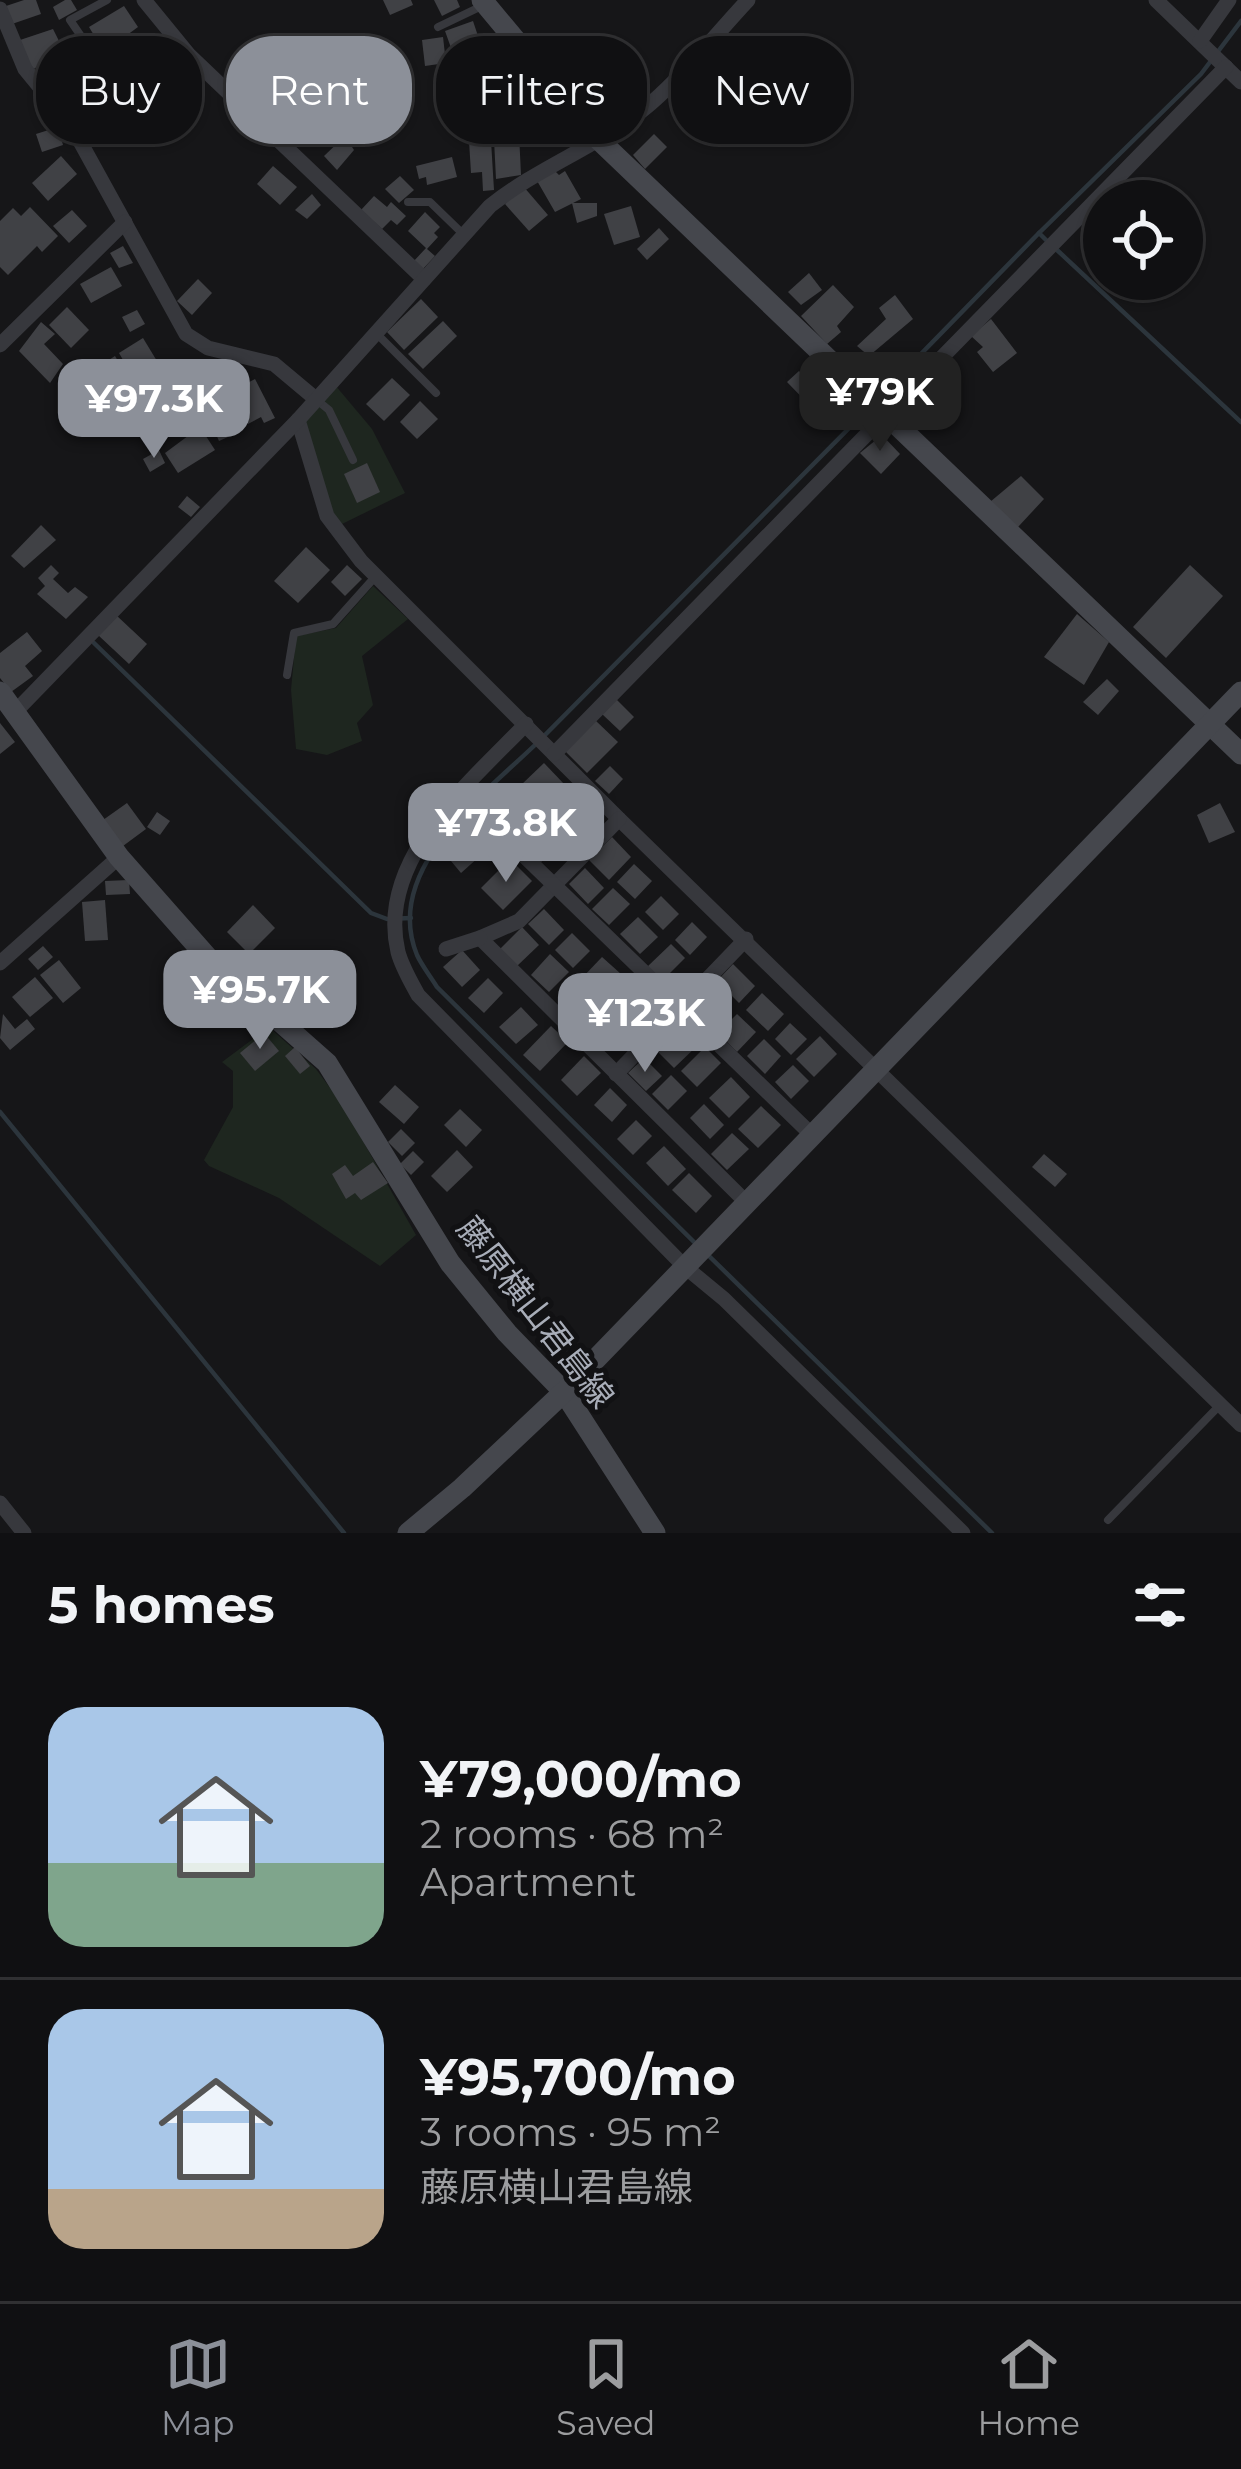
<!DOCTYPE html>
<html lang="en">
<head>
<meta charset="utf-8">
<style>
	body { margin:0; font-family:Montserrat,"Noto Sans JP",sans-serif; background:#1e1e20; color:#f1f3f6; height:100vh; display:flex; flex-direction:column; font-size:45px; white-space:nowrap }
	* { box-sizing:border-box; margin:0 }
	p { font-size:39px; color:#9c9d9f }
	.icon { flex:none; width:66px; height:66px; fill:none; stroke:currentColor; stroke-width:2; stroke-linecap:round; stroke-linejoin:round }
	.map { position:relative; height:1533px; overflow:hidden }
	.sheet { display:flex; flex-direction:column; background:#101012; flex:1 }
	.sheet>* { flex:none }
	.hud { position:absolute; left:36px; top:36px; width:1170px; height:108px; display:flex; gap:24px }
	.tools { position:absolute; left:1083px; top:180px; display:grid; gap:24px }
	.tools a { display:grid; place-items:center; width:120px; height:120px; border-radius:50%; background:#101012; box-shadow:0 3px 9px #0004,0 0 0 3px #303032; font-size:60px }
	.price { position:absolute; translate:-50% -102px; padding:0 27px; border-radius:24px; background:#8c9099; color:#fff; font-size:39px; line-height:78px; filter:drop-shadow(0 3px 6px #0008) }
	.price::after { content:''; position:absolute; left:50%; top:72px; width:36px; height:27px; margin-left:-18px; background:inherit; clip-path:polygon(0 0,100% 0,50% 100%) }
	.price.selected { background:#222; color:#fff }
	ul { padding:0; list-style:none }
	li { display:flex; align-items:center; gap:36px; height:300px; padding:0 48px }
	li+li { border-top:3px solid #303032 }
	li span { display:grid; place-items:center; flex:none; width:336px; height:240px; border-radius:36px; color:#555 }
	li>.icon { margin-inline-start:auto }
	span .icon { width:144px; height:144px; fill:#fffc; stroke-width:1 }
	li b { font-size:51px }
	h2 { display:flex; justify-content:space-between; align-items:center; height:144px; padding:0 48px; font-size:51px }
	.tag { padding:0 42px; border-radius:48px; background:#101012; box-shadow:0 3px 9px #0004,0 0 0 3px #303032; font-size:42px; line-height:108px }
	.tag.selected { background:#8c9099; color:#fff }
	.tabs { display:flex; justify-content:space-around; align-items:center; height:168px; border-top:3px solid #303032; background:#101012; font-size:33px; color:#9c9d9f }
	.tabs a { display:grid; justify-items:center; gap:6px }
	.tabs .selected { color:#8c9099 }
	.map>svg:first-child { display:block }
	.green { fill:#1e261f }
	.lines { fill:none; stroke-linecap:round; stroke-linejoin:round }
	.stream { stroke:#2c353c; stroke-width:4.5 }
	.building { fill:#404145 }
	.lane { stroke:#37383d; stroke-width:8 }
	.street { stroke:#37383d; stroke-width:15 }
	.secondary { stroke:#45474d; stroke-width:21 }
	.labels { text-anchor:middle; stroke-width:10; stroke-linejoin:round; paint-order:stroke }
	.street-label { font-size:33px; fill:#a8adb8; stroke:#111113 }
</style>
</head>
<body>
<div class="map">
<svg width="1241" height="1533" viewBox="0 0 1241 1533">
	<rect width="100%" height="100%" fill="#161618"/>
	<g class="green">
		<polygon points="335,385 372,429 405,493 338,526 301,421"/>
		<polygon points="373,586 408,619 362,656 373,705 357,723 362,741 327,755 296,749 291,690 296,636 336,628"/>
		<polygon points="269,1027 316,1069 342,1104 416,1235 380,1266 279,1198 209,1166 204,1160 233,1107 233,1071 222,1062"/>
	</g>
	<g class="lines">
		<g class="stream">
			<polyline points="1048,242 1039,233 1201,74 1241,21"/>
			<polyline points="1057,250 1241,422"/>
			<polyline points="877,399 1039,233"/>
			<polyline points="94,643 371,913 387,919 411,918"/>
			<polyline points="544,736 869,408"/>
			<path d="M536 744C483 795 382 870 417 955 422 966 431 977 437 987L696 1244"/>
			<polyline points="0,1112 344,1533"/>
			<polyline points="709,1256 992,1533"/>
		</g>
	</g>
	<g class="building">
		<polygon points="24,0 36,0 41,14 12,24 6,6"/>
		<polygon points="65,0 71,0 77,10 59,20 53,7"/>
		<polygon points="383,0 411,0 413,5 390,15"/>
		<polygon points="434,0 457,0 460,7 442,16"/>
		<polygon points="124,6 138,27 104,52 89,27"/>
		<polygon points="473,21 478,36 471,39 476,52 455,59 445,31"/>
		<polygon points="53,29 69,61 58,66 54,55 31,71 20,40"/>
		<polygon points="443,37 446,63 425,66 422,40"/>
		<polygon points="147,41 163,63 136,88 117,64"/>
		<polygon points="505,64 522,86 509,96 492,75"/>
		<polygon points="597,66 604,84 572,97 565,79"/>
		<polygon points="486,71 489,87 465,92 461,76"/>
		<polygon points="114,76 124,91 111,101 100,86"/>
		<polygon points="86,85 94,97 68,113 61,102"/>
		<polygon points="545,95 551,111 544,115 546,122 526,127 518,105 529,104 528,98"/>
		<polygon points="567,117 580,134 570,141 557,124"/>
		<polygon points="508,118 510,133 519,133 521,175 496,179 493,120"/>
		<polygon points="490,124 494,190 483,191 482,172 471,173 468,125"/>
		<polygon points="58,127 63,145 42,152 36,134"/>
		<polygon points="654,134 667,147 645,169 633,155"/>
		<polygon points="345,136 354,150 337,170 324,156"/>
		<polygon points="61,156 77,174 48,201 32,183"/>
		<polygon points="452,157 457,177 427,185 426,177 419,179 416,166"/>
		<polygon points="273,166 297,187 280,205 257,184"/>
		<polygon points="553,169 559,175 565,171 581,199 555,212 536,179"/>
		<polygon points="400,176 414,190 399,203 385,189"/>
		<polygon points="523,186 548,215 529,231 505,204"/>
		<polygon points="312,194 321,205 307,219 295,210"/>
		<polygon points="374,196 387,207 391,202 406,216 397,225 391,220 382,229 361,210"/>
		<polygon points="572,203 597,203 597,216 577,223"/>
		<polygon points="631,206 640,237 614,245 604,214"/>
		<polygon points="30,207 58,236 42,252 37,246 8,275 0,267 0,221 13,208 21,216"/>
		<polygon points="72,210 87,226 69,243 53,226"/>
		<polygon points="425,212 440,227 434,233 438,237 427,249 435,256 422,270 413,262 426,248 408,231"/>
		<polygon points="659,228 669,239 647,260 637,249"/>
		<polygon points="123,246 133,263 119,268 110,253"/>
		<polygon points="111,267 122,286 91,303 80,284"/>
		<polygon points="809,273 822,290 801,305 788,292"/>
		<polygon points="198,279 212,293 192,315 177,301"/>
		<polygon points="833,285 854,307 837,326 841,332 827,344 801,316"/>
		<polygon points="895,295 913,319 869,356 857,346 886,319 879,308"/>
		<polygon points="421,299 438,317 404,350 387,332"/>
		<polygon points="67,307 89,330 71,348 49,325"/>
		<polygon points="137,310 145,324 130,332 122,317"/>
		<polygon points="991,319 1017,353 993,372 977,352 983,347 971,336"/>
		<polygon points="443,321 457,336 423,369 408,354"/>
		<polygon points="41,322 55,334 44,344 63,364 50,383 19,351"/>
		<polygon points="143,338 163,371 138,386 119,353"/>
		<polygon points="115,356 136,392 118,402 98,367"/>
		<polygon points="186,366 196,380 177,392 168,378"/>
		<polygon points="817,370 840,400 821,417 787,382 799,371 807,379"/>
		<polygon points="392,378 410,395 384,421 366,404"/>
		<polygon points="255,379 275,418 264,423 261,417 248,424 232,391"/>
		<polygon points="222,394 239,432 219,441 202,402"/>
		<polygon points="420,401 438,419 417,439 400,422"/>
		<polygon points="200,427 215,450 178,473 165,453"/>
		<polygon points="882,435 900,454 881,474 860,453"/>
		<polygon points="159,450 165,463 150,472 143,459"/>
		<polygon points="367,463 380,492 357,503 344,474"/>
		<polygon points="1021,476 1044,499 1018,527 990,502"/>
		<polygon points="187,496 200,507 191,517 178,507"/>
		<polygon points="41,525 56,540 24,568 11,556"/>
		<polygon points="306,547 330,570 298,603 274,581"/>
		<polygon points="51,565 59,573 53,579 68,593 75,587 88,597 66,619 37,594 45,586 38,578"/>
		<polygon points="347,565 362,579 345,596 331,582"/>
		<polygon points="1190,565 1223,596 1166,658 1133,627"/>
		<polygon points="1077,614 1109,642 1084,685 1044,657"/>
		<polygon points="116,615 147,644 129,664 98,635"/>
		<polygon points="27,632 42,651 25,666 33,676 11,692 0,678 0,653"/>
		<polygon points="1107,679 1119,691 1098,715 1083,702"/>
		<polygon points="616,699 634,717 620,731 602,714"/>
		<polygon points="595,720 618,742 587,773 564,750"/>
		<polygon points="0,723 15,742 0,754"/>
		<polygon points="544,763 565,785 541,808 520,786"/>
		<polygon points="610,766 623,779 609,794 595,781"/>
		<polygon points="515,790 537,813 513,836 491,812"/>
		<polygon points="572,795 590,812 568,834 551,817"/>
		<polygon points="127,803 146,829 123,846 103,820"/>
		<polygon points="1220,803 1235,832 1209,843 1197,815"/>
		<polygon points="157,812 170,821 160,835 147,827"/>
		<polygon points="544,820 564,840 541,862 521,841"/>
		<polygon points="474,831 489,848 461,873 446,855"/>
		<polygon points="612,837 631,857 609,880 589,860"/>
		<polygon points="510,859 532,881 503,910 481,888"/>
		<polygon points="634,864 652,881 635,899 617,882"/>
		<polygon points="585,868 604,888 588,904 569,884"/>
		<polygon points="129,880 130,894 106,895 105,881"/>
		<polygon points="613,888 630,904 609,925 592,909"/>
		<polygon points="661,896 679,914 663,930 645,912"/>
		<polygon points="105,900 108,940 85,941 82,902"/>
		<polygon points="253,905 275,928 249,954 227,932"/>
		<polygon points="544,909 564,930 549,945 528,924"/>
		<polygon points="638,917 658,937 640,954 620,934"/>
		<polygon points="692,922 707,937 690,955 675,940"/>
		<polygon points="522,927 539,945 516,967 499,950"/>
		<polygon points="572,933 590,951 573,968 555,950"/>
		<polygon points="671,944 685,958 661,982 647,967"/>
		<polygon points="43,946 53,957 38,970 28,959"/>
		<polygon points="462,950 480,970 462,987 443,967"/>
		<polygon points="550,954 569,972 549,992 531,975"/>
		<polygon points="602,957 621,974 600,996 582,978"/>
		<polygon points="59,960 81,988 63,1003 40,975"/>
		<polygon points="733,964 755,986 739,1003 717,981"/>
		<polygon points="35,977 53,998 30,1017 12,997"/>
		<polygon points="488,978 503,993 484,1013 468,998"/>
		<polygon points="581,984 597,1000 575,1021 559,1005"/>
		<polygon points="200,986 220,999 210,1016 189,1004"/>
		<polygon points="630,986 653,1008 634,1028 611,1006"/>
		<polygon points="713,986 728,1001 709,1020 694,1005"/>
		<polygon points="762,993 784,1014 768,1031 746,1010"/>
		<polygon points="521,1007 538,1025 516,1044 499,1027"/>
		<polygon points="608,1007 627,1027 604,1048 585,1029"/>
		<polygon points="3,1014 15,1029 27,1019 35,1029 10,1050 0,1038"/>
		<polygon points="737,1014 756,1032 737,1052 718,1033"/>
		<polygon points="678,1023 699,1044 674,1068 654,1048"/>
		<polygon points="790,1023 807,1039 791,1055 775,1039"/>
		<polygon points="551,1026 568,1042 540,1071 523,1055"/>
		<polygon points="264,1033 279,1051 255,1071 240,1053"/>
		<polygon points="820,1036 837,1054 814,1077 796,1059"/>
		<polygon points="764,1039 781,1056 765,1074 747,1056"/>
		<polygon points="295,1047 310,1066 300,1074 285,1056"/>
		<polygon points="705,1047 721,1063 697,1087 681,1071"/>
		<polygon points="584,1056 601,1073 577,1096 561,1080"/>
		<polygon points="644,1058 662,1076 646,1091 628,1073"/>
		<polygon points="793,1065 809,1081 791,1099 775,1082"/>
		<polygon points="671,1075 687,1091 668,1110 652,1094"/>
		<polygon points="731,1077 750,1097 729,1118 709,1098"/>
		<polygon points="395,1085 419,1107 404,1124 379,1102"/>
		<polygon points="610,1088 627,1105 612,1122 594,1105"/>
		<polygon points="704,1104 724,1125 710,1139 690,1118"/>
		<polygon points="761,1106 781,1125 758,1148 738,1129"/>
		<polygon points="460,1109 482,1130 466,1147 444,1125"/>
		<polygon points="636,1120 652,1136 633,1155 617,1139"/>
		<polygon points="401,1129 415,1143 402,1156 388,1142"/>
		<polygon points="732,1133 749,1149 727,1170 711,1154"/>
		<polygon points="664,1146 686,1169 668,1186 646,1163"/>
		<polygon points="457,1150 473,1167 447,1192 431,1176"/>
		<polygon points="413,1151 424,1162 411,1175 400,1164"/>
		<polygon points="1044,1154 1067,1174 1055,1187 1032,1167"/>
		<polygon points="373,1162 388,1183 361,1200 355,1193 346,1199 332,1174 345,1165 353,1176"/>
		<polygon points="689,1173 712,1196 696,1213 672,1190"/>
	</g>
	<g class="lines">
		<g class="lane">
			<polyline points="438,27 484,5"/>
			<polyline points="452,68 484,61 514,41"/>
			<polyline points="49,96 102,67 70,20 107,0"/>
			<polyline points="408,202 430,202 463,234"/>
			<polyline points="377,334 436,393"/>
			<polyline points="318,401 329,410 353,460"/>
			<polyline points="287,675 294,633 333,624 375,577"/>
			<polyline points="1108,1520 1219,1406"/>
		</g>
		<g class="street">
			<polyline points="144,0 189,55 424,279"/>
			<polyline points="1156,0 1241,82"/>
			<polyline points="0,9 25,69 71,125 186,334 208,348 274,364 317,400"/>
			<polyline points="1200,41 1229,0"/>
			<polyline points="0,345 125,222"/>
			<polyline points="298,420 327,516 361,561 619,819 1241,1425"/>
			<path d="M15 712 298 420 490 206C540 166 602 145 650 104 686 73 716 34 748 0"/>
			<path d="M526 724C469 783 376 860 398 952 402 967 411 982 418 995L684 1266 724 1299 963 1533"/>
			<polyline points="554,754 1226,67"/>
			<polyline points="619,819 519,921 480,938 745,1201"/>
			<polyline points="487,820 811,1134"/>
			<polyline points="446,949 480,938"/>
			<polyline points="0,963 119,857"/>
			<polyline points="616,1074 746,939"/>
			<polyline points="0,1503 24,1533"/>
		</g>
		<g class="secondary">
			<polyline points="482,0 598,139 1241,754"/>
			<polyline points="0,692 119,857 208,958 327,1063 450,1263 507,1333 564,1392 655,1533"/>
			<polyline points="408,1533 462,1488 564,1392 1241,692"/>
		</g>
	</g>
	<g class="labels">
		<g class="street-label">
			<text transform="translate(536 1312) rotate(52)" y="12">藤原横山君島線</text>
		</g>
	</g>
</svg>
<div class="tools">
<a><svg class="icon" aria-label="locate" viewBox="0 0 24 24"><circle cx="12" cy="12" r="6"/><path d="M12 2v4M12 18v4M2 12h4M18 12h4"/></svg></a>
</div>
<b class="price selected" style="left:880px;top:454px">¥79K</b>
<b class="price" style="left:154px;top:461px">¥97.3K</b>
<b class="price" style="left:506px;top:885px">¥73.8K</b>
<b class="price" style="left:260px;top:1052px">¥95.7K</b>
<b class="price" style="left:645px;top:1075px">¥123K</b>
<div class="hud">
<a class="tag">Buy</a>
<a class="tag selected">Rent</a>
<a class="tag">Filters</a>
<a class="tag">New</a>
</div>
</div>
<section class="sheet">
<h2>5 homes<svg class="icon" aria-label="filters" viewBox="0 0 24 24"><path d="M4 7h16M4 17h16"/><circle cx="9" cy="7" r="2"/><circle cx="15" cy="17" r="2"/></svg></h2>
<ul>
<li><span style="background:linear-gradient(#a9c7e8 65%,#7fa58c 0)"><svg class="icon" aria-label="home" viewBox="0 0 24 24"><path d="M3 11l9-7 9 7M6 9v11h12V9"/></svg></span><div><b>¥79,000/mo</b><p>2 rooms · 68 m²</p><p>Apartment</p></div></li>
<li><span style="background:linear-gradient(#a9c7e8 75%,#b9a48a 0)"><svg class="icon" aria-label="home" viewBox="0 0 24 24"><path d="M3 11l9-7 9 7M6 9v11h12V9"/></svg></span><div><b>¥95,700/mo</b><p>3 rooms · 95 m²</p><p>藤原横山君島線</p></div></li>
</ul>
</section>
<nav class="tabs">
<a class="selected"><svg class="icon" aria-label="map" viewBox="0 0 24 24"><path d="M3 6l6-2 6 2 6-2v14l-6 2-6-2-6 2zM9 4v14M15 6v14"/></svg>Map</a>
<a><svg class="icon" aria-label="saved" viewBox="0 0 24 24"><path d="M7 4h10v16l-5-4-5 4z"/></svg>Saved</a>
<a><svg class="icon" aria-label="home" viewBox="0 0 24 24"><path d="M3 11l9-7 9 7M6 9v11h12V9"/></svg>Home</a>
</nav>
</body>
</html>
